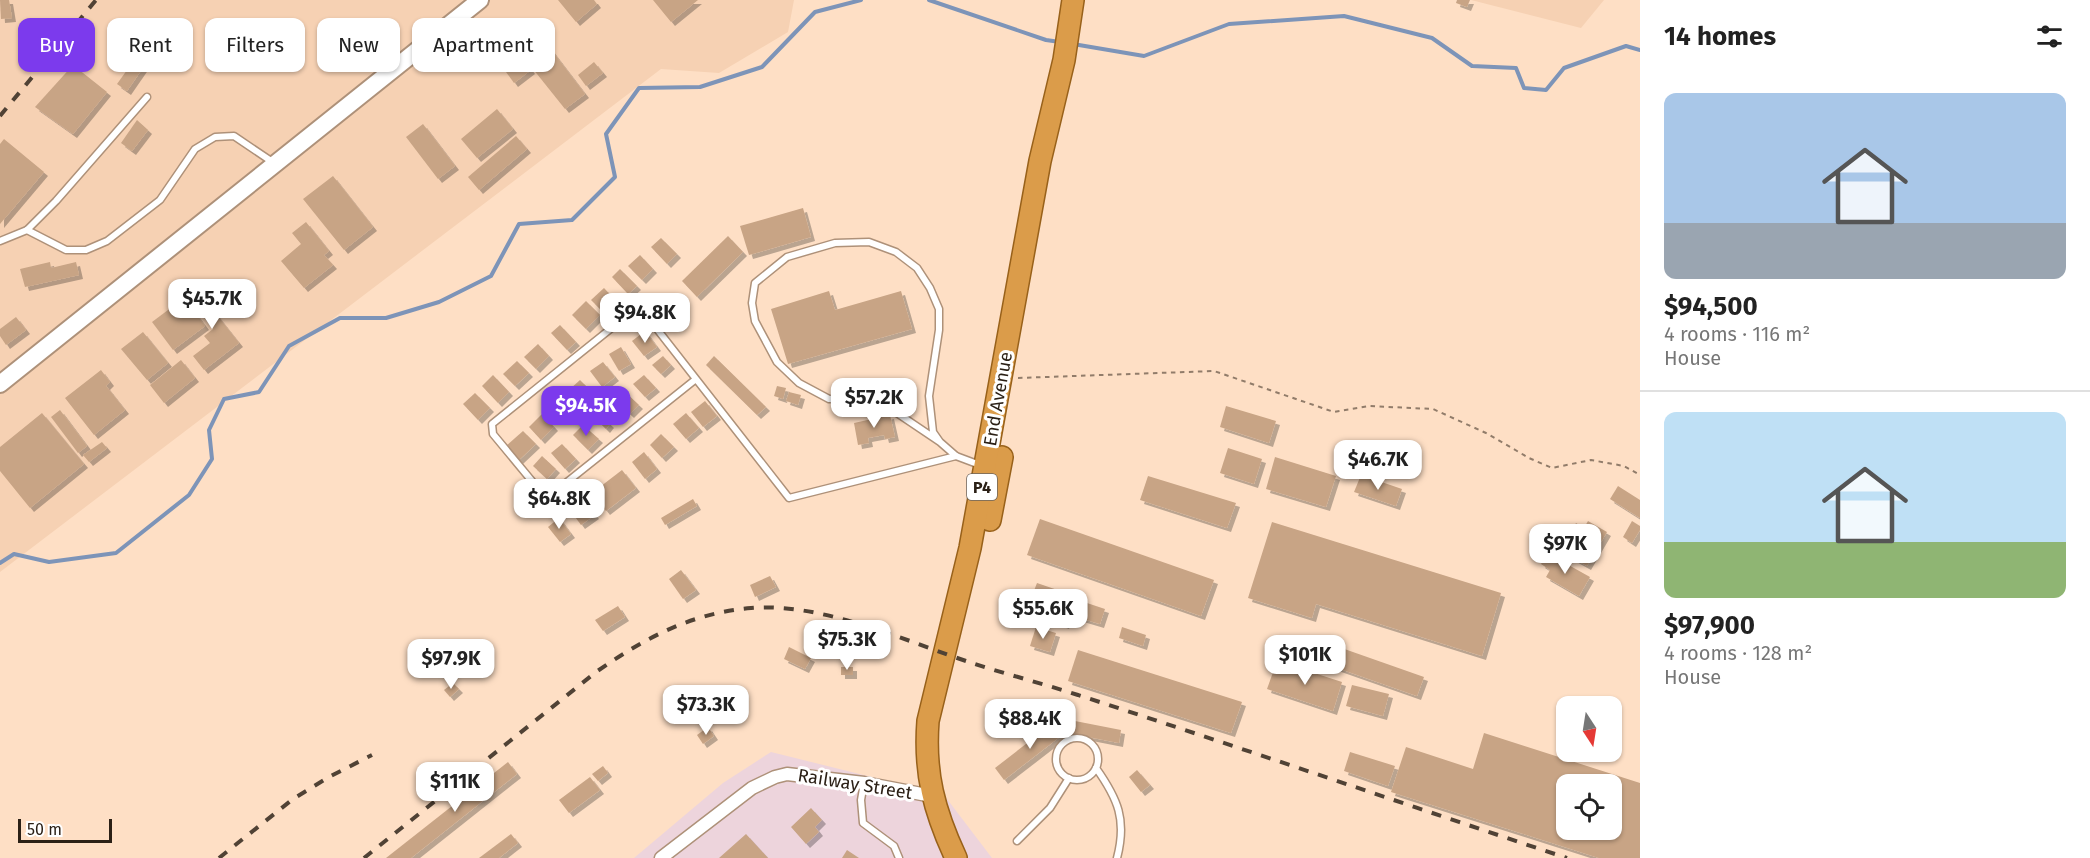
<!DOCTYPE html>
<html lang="en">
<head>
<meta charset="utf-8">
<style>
	body { margin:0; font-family:"Fira Sans",sans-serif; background:#f6f6f6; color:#222; height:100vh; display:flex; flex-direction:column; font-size:22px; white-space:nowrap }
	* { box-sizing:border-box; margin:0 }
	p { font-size:20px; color:#767676 }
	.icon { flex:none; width:33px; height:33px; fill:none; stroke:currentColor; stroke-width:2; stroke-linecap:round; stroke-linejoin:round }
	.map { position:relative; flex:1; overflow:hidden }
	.sheet { display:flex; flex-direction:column; background:#fff; width:450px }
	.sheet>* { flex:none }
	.hud { position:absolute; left:18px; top:18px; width:570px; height:54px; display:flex; gap:12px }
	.needle { width:39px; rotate:168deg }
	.fabs { position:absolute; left:1556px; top:696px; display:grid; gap:12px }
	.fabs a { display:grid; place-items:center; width:66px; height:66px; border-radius:12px; background:#fff; box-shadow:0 2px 4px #0004; font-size:30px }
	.scale { position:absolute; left:18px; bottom:15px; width:94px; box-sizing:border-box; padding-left:6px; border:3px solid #2b2016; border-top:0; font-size:16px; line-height:21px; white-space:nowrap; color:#2b2016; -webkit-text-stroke:4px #fff; paint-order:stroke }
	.price { position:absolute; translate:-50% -51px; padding:0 14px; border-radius:12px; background:#fff; color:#222; font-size:20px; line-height:39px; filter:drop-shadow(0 2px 3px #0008) }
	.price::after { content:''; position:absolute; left:50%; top:36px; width:18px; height:14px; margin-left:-9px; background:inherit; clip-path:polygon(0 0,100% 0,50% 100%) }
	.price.selected { background:#7c3aed; color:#fff }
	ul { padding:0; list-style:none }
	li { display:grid; align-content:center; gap:12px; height:318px; padding:0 24px }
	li+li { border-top:2px solid #e0e0e0 }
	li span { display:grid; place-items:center; height:186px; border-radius:12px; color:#555 }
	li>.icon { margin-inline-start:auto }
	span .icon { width:108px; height:108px; fill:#fffc; stroke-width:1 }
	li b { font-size:26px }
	h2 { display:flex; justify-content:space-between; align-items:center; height:72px; padding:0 24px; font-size:26px }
	.tag { padding:0 21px; border-radius:12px; background:#fff; box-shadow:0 2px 4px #0004; font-size:21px; line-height:54px }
	.tag.selected { background:#7c3aed; color:#fff }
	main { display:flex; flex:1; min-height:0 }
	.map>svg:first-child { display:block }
	.commercial { fill:#edd4dc }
	.built { fill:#f6d1b3 }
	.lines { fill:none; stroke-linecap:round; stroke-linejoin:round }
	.stream { stroke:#7d94b8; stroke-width:4 }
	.building { fill:#c8a485; fill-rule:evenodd; filter:url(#shadow) }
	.service-casing { stroke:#ae9179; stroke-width:9 }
	.minor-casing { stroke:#ae9179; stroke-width:15 }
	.tertiary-casing { stroke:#ae9179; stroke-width:20 }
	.trunk-casing { stroke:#98611a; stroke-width:24 }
	.path { stroke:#917c6a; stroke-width:2; stroke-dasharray:4.5 4.5; stroke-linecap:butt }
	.service { stroke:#fff; stroke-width:6 }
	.minor { stroke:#fff; stroke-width:12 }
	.tertiary { stroke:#fff; stroke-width:16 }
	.trunk { stroke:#db9c4a; stroke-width:21 }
	.rail { stroke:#504235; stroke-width:4; stroke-dasharray:10 10; stroke-linecap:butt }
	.labels { text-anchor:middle; stroke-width:6; stroke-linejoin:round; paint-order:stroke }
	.shield { fill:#fff; stroke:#6b635c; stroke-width:1.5 }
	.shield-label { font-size:16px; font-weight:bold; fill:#2b2016 }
	.street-label { font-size:18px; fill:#2b2016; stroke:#fff }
</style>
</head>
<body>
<main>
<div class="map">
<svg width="1640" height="858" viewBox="0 0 1640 858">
	<defs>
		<filter id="shadow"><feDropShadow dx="4" dy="4" stdDeviation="0" flood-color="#0004"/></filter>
	</defs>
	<rect width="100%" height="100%" fill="#fedfc5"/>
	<polygon class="commercial" points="771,752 944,795 992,858 634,858 723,783"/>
	<g class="built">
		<polygon points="0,0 794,0 788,32 719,73 661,69 0,572"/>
		<polygon points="1471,0 1604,0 1581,28"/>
	</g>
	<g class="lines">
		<g class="stream">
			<polyline points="929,0 1046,40 1060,42"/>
			<polyline points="1073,44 1144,56 1229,24 1344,16 1432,38 1472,66 1516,68 1524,88 1546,90 1564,68 1626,46 1640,50"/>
			<polyline points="0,563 14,554 49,562 116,553 189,495 212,459 209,430 224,399 259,392 289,346 340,318 386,318 439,302 491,276 519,224 572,220 615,177 606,134 639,88 700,87 762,67 815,12 861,0"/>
		</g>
	</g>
	<g class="building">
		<polygon points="0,0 9,0 12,18 1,19"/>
		<polygon points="558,0 594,0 597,4 576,22"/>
		<polygon points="653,0 698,0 671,22"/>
		<polygon points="1457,0 1470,0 1467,7 1456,3"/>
		<polygon points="510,41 531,70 514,83 493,54"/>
		<polygon points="546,43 585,94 565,109 525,59"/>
		<polygon points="137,56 147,62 127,91 117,84"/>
		<polygon points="594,62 603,73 586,86 578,75"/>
		<polygon points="73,65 107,92 73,134 35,107"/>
		<polygon points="497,109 513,129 477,158 461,139"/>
		<polygon points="137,120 148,130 132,151 121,143"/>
		<polygon points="423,124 455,166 438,179 406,137"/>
		<polygon points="516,136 527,149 479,190 468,177"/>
		<polygon points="4,139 44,172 0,224 0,144"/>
		<polygon points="333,176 373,227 344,250 303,199"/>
		<polygon points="803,208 811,237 749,255 740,226"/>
		<polygon points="306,222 329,251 324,255 333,265 304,288 281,261 301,244 292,233"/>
		<polygon points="728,236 743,252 697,297 682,281"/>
		<polygon points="661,238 677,254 667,264 651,247"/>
		<polygon points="640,255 653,269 642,280 628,266"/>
		<polygon points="50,262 51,268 76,262 79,275 25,287 20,269"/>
		<polygon points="620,269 637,286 628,294 612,277"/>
		<polygon points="200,285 220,311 216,314 239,343 204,370 193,356 210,343 204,336 213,329 187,296"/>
		<polygon points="604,288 618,303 606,315 591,300"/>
		<polygon points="829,291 835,310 901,291 912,329 788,364 771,309"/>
		<polygon points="184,298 205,326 173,350 152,322"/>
		<polygon points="586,301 600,315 586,329 572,315"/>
		<polygon points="16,317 26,330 6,345 0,336 0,329"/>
		<polygon points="560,325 576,342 567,350 551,333"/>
		<polygon points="645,331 657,347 644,356 632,341"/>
		<polygon points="143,332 168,363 147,380 121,349"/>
		<polygon points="538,344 549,356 536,369 524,357"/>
		<polygon points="621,347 631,364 619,371 609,354"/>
		<polygon points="663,356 671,365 661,374 652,365"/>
		<polygon points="714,356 766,407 757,415 706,365"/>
		<polygon points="181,360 195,378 164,403 150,385"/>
		<polygon points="517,361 529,373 515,386 503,374"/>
		<polygon points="603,362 615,377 602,387 590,371"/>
		<polygon points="101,370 110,382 106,386 125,410 94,435 65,398"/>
		<polygon points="493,375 509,392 498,403 482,386"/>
		<polygon points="644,375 656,388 645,397 633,384"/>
		<polygon points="580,380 593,393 582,404 569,390"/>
		<polygon points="777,386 786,388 783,399 774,396"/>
		<polygon points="624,391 639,405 630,414 615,400"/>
		<polygon points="789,392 801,395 798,405 786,401"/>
		<polygon points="475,393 490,408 478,420 463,404"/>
		<polygon points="563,394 577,409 564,421 550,407"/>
		<polygon points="705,401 717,416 703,427 691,412"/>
		<polygon points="1226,406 1276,421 1269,443 1220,427"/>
		<polygon points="60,410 87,446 78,453 51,417"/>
		<polygon points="596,411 610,424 606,429 592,415"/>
		<polygon points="42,413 84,464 30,508 0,471 0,447"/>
		<polygon points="686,413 699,428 686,439 673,424"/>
		<polygon points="542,414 554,427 541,440 529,427"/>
		<polygon points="890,415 895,437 885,439 884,435 868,438 869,443 858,445 854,423"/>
		<polygon points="583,425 599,439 588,450 573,435"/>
		<polygon points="523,431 536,444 519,460 506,446"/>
		<polygon points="661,434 674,447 662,458 650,445"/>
		<polygon points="102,442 107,448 89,462 83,455"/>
		<polygon points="562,444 576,459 565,469 551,453"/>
		<polygon points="1228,448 1262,459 1254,484 1220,473"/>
		<polygon points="644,452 657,469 645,479 632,462"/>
		<polygon points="542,456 556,469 547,479 533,466"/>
		<polygon points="1275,457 1336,476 1326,507 1266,489"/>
		<polygon points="622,470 636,488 606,511 592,493"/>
		<polygon points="1361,475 1402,489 1396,506 1354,492"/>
		<polygon points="1148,476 1236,503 1227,528 1140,500"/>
		<polygon points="1618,486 1640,500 1640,518 1610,499"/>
		<polygon points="693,499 697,506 665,525 661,518"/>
		<polygon points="584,500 595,515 581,525 570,510"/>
		<polygon points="559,518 571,534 560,542 548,527"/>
		<polygon points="1040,519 1214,580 1201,616 1027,555"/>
		<polygon points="1588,521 1607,532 1587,566 1560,551 1576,523 1584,528"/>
		<polygon points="1632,521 1640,526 1640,530 1632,543 1623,537"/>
		<polygon points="1272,522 1501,593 1482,656 1316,604 1312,618 1248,598"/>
		<polygon points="1547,553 1590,577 1579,596 1546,577 1550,570 1541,564"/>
		<polygon points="681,570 696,590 683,599 669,579"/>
		<polygon points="770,576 776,587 755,597 750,585"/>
		<polygon points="1037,583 1075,596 1065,625 1026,611"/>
		<polygon points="1078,600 1105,609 1100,624 1073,616"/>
		<polygon points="618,606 625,617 603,631 595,620"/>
		<polygon points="1036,627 1056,633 1050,652 1030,646"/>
		<polygon points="1122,627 1146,635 1143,646 1119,638"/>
		<polygon points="1333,645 1424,677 1417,696 1326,664"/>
		<polygon points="789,647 811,658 805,669 784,659"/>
		<polygon points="1078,650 1242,702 1231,733 1068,681"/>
		<polygon points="1277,661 1342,682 1333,711 1267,689"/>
		<rect x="841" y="667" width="12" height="8"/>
		<polygon points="453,683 459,689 450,697 444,690"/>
		<polygon points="1352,685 1389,694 1383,716 1346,706"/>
		<polygon points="1057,720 1066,732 1004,780 995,768"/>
		<polygon points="1075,721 1121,730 1119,743 1073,734"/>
		<polygon points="708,727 714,736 703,744 697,735"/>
		<path d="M1484 733 1640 783V858H1599L1391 792 1406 747 1473 769ZM1566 784H1611V830H1566Z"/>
		<polygon points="1350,752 1395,766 1388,786 1344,771"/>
		<polygon points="508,762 517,774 411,858 386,858"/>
		<polygon points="603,766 608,773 598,781 592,774"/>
		<polygon points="1137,770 1150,785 1141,792 1129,777"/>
		<polygon points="590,777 600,790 569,813 559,800"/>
		<polygon points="811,808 822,820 815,827 819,832 806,844 791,827"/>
		<polygon points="511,834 518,843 499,858 479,858"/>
		<polygon points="746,834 768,858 719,858"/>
		<polygon points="847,850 859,858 842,858"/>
	</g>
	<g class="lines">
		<g class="service-casing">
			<g id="service">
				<polyline points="27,230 66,250 86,250 107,241 160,200 195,149 215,137 234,136 274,163"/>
				<polyline points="0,241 27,230 56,201 147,97"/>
				<polyline points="696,379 552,494 541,492 493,434 492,424 639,306 789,498 956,456"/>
				<polyline points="940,442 888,407 859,399 829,399 799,383 777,362 755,321 752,303 755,283 787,257 835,243 869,242 896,252 917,268 930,288 939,309 939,330 929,396 933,432 940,442 956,456 980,465"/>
				<circle cx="1077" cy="759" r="21"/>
				<path d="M1096 768C1118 799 1127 820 1117 858"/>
				<polyline points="864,783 861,800 863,823 894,846 899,858"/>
				<polyline points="1017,841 1050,808 1069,778"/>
			</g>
		</g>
		<g class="minor-casing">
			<polyline id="minor" points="661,858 752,788 775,777 787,774 864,783 932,796"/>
		</g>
		<g class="tertiary-casing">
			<polyline id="tertiary" points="0,384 480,0"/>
		</g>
		<g class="trunk-casing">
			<g id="trunk">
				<polyline points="990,520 1002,457"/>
				<path d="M956 858C934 811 924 773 928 721L970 548 1040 161 1064 60 1073 0"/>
			</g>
		</g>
		<polyline class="path" points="1018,378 1214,371 1334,412 1369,406 1433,409 1486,433 1529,458 1552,468 1591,460 1624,466 1640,475"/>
		<use href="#service" class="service"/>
		<use href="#minor" class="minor"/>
		<use href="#tertiary" class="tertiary"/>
		<use href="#trunk" class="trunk"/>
		<g class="rail">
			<polyline points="0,116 96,0"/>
			<polyline points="219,858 293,799 329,777 372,755"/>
			<path d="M364 858 596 672C645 638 691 613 751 608 823 602 907 642 975 664 1009 675 1044 684 1078 695 1242 748 1404 804 1567 858"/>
		</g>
	</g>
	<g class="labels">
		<rect class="shield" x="967" y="474" width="30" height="26" rx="4.5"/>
		<g class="shield-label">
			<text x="982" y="493">P4</text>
		</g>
		<g class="street-label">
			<text transform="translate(998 399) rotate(-80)" y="6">End Avenue</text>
			<text transform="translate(855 784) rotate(9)" y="6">Railway Street</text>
		</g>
	</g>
</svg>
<div class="fabs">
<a><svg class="needle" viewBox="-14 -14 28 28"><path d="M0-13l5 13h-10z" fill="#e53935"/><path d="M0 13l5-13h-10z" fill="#767676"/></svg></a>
<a><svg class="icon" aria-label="locate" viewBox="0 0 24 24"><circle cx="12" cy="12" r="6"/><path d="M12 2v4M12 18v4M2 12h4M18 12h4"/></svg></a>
</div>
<div class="scale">50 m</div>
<b class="price" style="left:212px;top:330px">$45.7K</b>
<b class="price" style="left:645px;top:344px">$94.8K</b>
<b class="price" style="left:874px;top:429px">$57.2K</b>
<b class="price selected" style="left:586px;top:437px">$94.5K</b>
<b class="price" style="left:1378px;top:491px">$46.7K</b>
<b class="price" style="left:559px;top:530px">$64.8K</b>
<b class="price" style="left:1565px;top:575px">$97K</b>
<b class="price" style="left:1043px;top:640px">$55.6K</b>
<b class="price" style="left:847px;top:671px">$75.3K</b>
<b class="price" style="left:1305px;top:686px">$101K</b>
<b class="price" style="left:451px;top:690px">$97.9K</b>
<b class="price" style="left:706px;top:736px">$73.3K</b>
<b class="price" style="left:1030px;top:750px">$88.4K</b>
<b class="price" style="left:455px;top:813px">$111K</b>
<div class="hud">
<a class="tag selected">Buy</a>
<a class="tag">Rent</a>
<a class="tag">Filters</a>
<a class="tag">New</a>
<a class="tag">Apartment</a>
</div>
</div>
<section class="sheet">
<h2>14 homes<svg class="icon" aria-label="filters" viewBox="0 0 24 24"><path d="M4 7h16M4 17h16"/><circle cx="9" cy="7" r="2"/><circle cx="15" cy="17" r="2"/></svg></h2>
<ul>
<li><span style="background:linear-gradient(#a9c7e8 70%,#9aa5b1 0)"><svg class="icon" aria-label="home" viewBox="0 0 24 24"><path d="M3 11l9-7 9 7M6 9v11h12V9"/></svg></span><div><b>$94,500</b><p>4 rooms · 116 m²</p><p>House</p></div></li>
<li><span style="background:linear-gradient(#bfe0f5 70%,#8fb573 0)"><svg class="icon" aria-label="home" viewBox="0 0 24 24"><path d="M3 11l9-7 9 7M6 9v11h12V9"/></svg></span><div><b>$97,900</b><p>4 rooms · 128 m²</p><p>House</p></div></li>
</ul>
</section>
</main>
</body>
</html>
